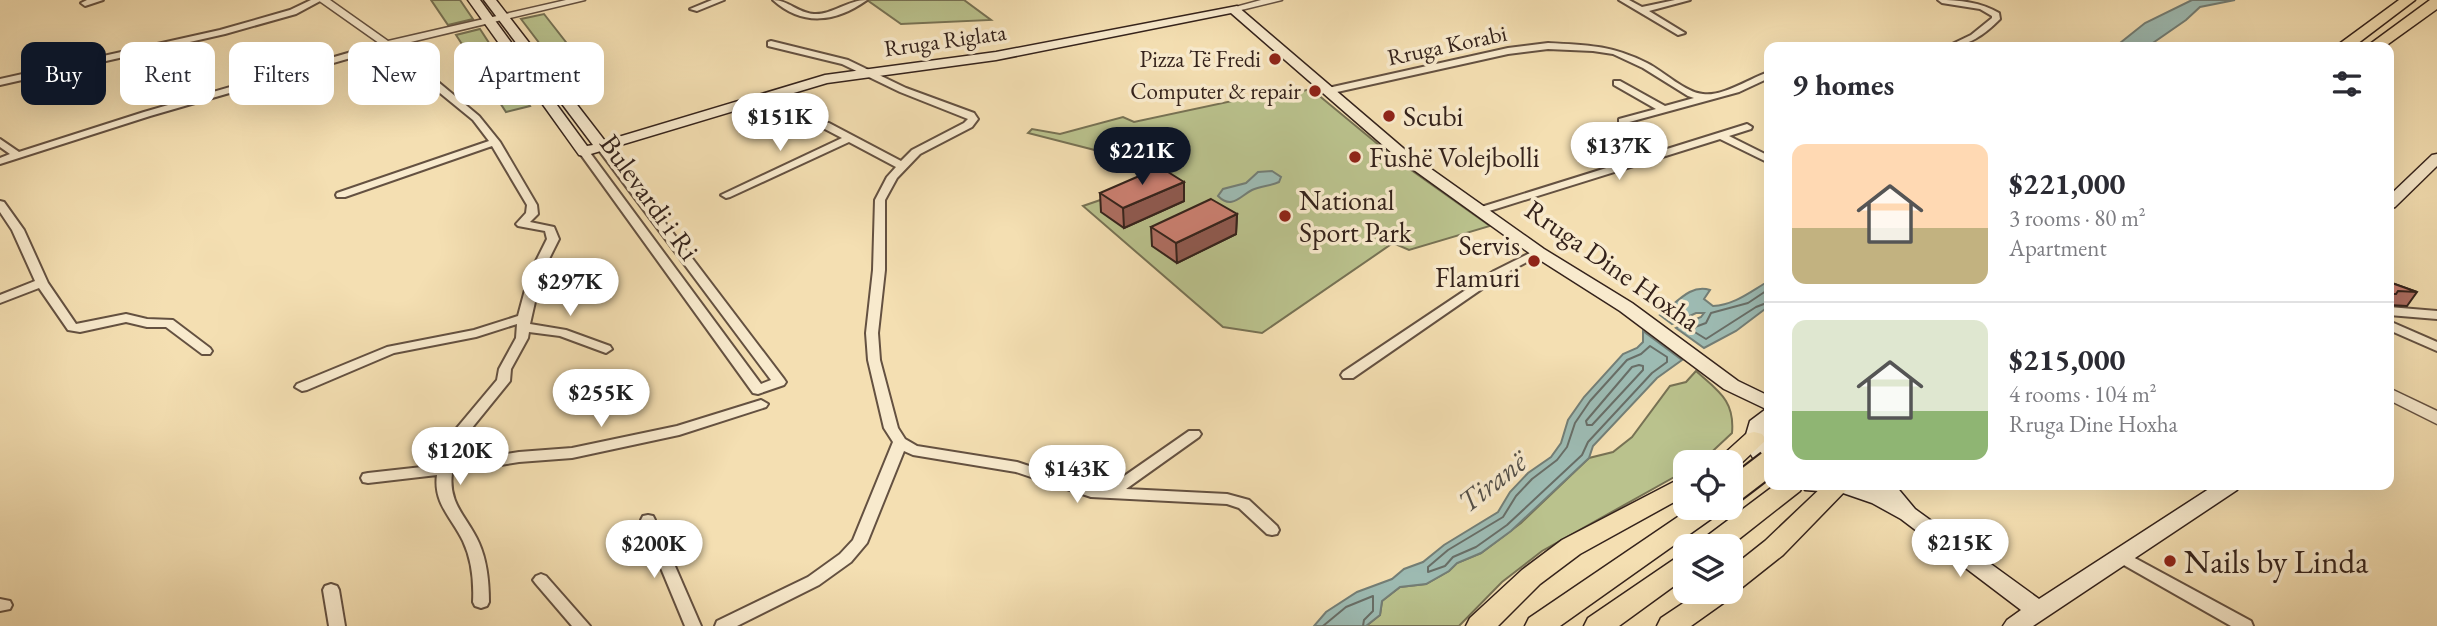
<!DOCTYPE html>
<html lang="en">
<head>
<meta charset="utf-8">
<style>
	body { margin:0; font-family:"EB Garamond",serif; background:#f7f7f7; color:#2b2b33; height:100vh; display:flex; flex-direction:column; font-size:26px; white-space:nowrap }
	* { box-sizing:border-box; margin:0 }
	p { font-size:23px; color:#7c7c81 }
	.icon { flex:none; width:38px; height:38px; fill:none; stroke:currentColor; stroke-width:2; stroke-linecap:round; stroke-linejoin:round }
	.map { position:relative; flex:1; overflow:hidden }
	.drawer { position:absolute; left:1764px; top:42px; width:630px; height:448px; display:flex; flex-direction:column; background:#fff; border-radius:14px; box-shadow:0 7px 28px #0002 }
	.drawer>* { flex:none }
	.top-card { position:absolute; left:21px; top:42px; width:665px; height:63px; display:flex; gap:14px }
	.buttons { position:absolute; left:1673px; top:450px; display:grid; gap:14px }
	.buttons a { display:grid; place-items:center; width:70px; height:70px; border-radius:14px; background:#fff; box-shadow:0 7px 28px #0002; font-size:35px }
	.price { position:absolute; translate:-50% -60px; padding:0 16px; border-radius:24px; background:#fff; color:#222; font-size:23px; line-height:46px; filter:drop-shadow(0 2px 4px #0008) }
	.price::after { content:''; position:absolute; left:50%; top:42px; width:21px; height:16px; margin-left:-10px; background:inherit; clip-path:polygon(0 0,100% 0,50% 100%) }
	.price.selected { background:#111827; color:#fff }
	ul { padding:0; list-style:none }
	li { display:flex; align-items:center; gap:21px; height:175px; padding:0 28px }
	li+li { border-top:2px solid #e1e1e2 }
	li span { display:grid; place-items:center; flex:none; width:196px; height:140px; border-radius:14px; color:#555 }
	li>.icon { margin-inline-start:auto }
	span .icon { width:84px; height:84px; fill:#fffc; stroke-width:1 }
	li b { font-size:30px }
	h2 { display:flex; justify-content:space-between; align-items:center; height:84px; padding:0 28px; font-size:30px }
	.tag { padding:0 24px; border-radius:14px; background:#fff; box-shadow:0 7px 28px #0002; font-size:24px; line-height:63px }
	.tag.selected { background:#111827; color:#fff }
	.map>svg:first-child { display:block }
	.green { fill:#bac28d; stroke:#777254; stroke-width:2 }
	.water { fill:#9dbbb3; stroke:#737e76; stroke-width:2 }
	.lines { fill:none; stroke-linecap:round; stroke-linejoin:round }
	.shore { stroke:#686e67; stroke-width:2 }
	.minor-casing { stroke:#645141; stroke-width:4 }
	.tertiary-casing { stroke:#645141; stroke-width:3 }
	.secondary-casing { stroke:#34221b; stroke-width:3 }
	.trunk-casing { stroke:#34221b; stroke-width:3 }
	.minor { fill:#f8eacd; fill-rule:evenodd }
	.tertiary { fill:#f8eacd; fill-rule:evenodd }
	.secondary { fill:#f8eacd; fill-rule:evenodd }
	.trunk { fill:#f4dfb2; fill-rule:evenodd }
	.trunk-bridge-casing { stroke:#34221b; stroke-width:28; stroke-linecap:butt }
	.trunk-bridge { stroke:#f4dfb2; stroke-width:24 }
	.wall { fill:#af6e62; stroke:#34221b; stroke-width:2 }
	.shaded-wall { fill:#8f5a50; stroke:#34221b; stroke-width:2 }
	.building { fill:#cc8072; stroke:#34221b; stroke-width:2 }
	.poi-dot { fill:#8f2418; stroke:#f8eacd; stroke-width:2.5 }
	.labels { text-anchor:middle; stroke-width:7; stroke-linejoin:round; paint-order:stroke }
	.far-street-label { font-size:23px; fill:#34221b; stroke:#f8eacd }
	.far-poi-label { font-size:23px; fill:#34221b; stroke:#f8eacd; text-anchor:end }
	.poi-label { font-size:28px; fill:#34221b; stroke:#f8eacd; text-anchor:start }
	.street-label { font-size:28px; fill:#34221b; stroke:#f8eacd }
	.water-label { font-size:30px; font-style:italic; fill:#545049; stroke:#f8eacd }
	.near-poi-label { font-size:33px; fill:#34221b; stroke:#f8eacd; text-anchor:start }
</style>
</head>
<body>
<div class="map">
<svg width="2437" height="626" viewBox="0 0 2437 626">
	<rect width="100%" height="100%" fill="#f4dfb2"/>
	<filter id="stains"><feTurbulence type="fractalNoise" baseFrequency=".00286" numOctaves="4"/><feColorMatrix values="0 0 0 0 .2 0 0 0 0 .09 0 0 0 0 .02 0 0 0 .5 -.17"/></filter>
	<radialGradient id="worn" r=".72"><stop offset=".6" stop-color="#630" stop-opacity="0"/><stop offset="1" stop-color="#630" stop-opacity=".3"/></radialGradient>
	<g class="green">
		<polygon points="431,0 460,0 473,19 448,25"/>
		<polygon points="964,0 991,20 901,24 867,0"/>
		<polygon points="544,14 601,87 578,94 521,19"/>
		<polygon points="480,29 530,106 506,112 456,35"/>
		<polygon points="1311,89 1397,160 1490,226 1409,250 1393,243 1262,333 1223,327 1083,206 1150,183 1118,156 1028,133 1032,129 1060,134 1123,117 1134,122 1284,90 1289,94"/>
		<path d="M1696 371C1718 391 1735 400 1732 433L1701 462H1685V471L1542 551 1502 582 1459 626H1366L1380 615 1382 601 1400 587 1426 584 1449 571 1457 563 1481 553 1521 523 1589 458 1613 452 1632 437 1670 386 1686 382Z"/>
	</g>
	<g class="water">
		<polygon points="2192,0 2235,0 2200,7 2186,20 2147,47 2115,47 2145,23"/>
		<path d="M1272 171 1281 177 1279 182C1271 186 1261 186 1252 190 1240 196 1232 210 1218 196L1223 189 1246 183 1258 172Z"/>
		<path d="M1769 281V306L1736 331 1704 348 1676 328 1701 317 1704 313H1696L1672 324 1660 315C1675 305 1690 283 1710 290L1704 299 1713 306C1735 305 1751 291 1769 281Z"/>
		<polygon points="1643,331 1682,360 1657,378 1593,446 1589,458 1511,531 1481,553 1457,563 1449,571 1426,584 1400,587 1382,601 1380,615 1366,626 1314,626 1326,612 1357,592 1392,579 1404,569 1423,562 1444,545 1498,512 1510,492 1528,473 1551,457 1561,443 1568,420 1584,397 1623,354 1637,348 1643,342"/>
	</g>
	<g class="lines">
		<g class="shore">
			<polyline points="1769,289 1748,303 1711,313 1706,323 1695,327 1693,331 1706,339 1756,307 1769,302"/>
			<polygon points="1650,346 1667,357 1667,362 1652,373 1588,442 1582,455 1507,525 1476,547 1453,557 1445,566 1428,572 1428,567 1448,550 1503,517 1516,496 1532,479 1557,460 1567,447 1575,423 1590,401 1627,360 1641,354"/>
			<polygon points="1639,365 1643,366 1643,370 1592,425 1587,425 1586,421 1632,367"/>
			<polyline points="1323,626 1346,607 1373,596 1373,611 1364,620 1363,626"/>
		</g>
		<g class="minor-casing">
			<g id="minor">
				<polygon points="87,0 103,0 85,6 81,3"/>
				<polygon points="311,0 322,0 296,14 225,34 0,85 0,79 220,30 290,10"/>
				<polygon points="712,0 724,0 697,11 690,9"/>
				<path d="M773 0C788 0 798 13 814 14 833 15 847 0 867 0 836 22 803 27 773 0Z"/>
				<polygon points="1619,0 1629,0 1642,7 1675,0 1690,0 1649,11 1685,33 1678,35"/>
				<path d="M1938 0C1960 0 1980 2 1999 13L2000 19C1985 34 1968 47 1946 47L1971 35 1992 18V16L1980 9 1942 3Z"/>
				<polygon points="771,41 848,60 906,88 974,113 978,119 972,127 920,154 897,178 885,200 885,270 878,333 880,360 898,428 905,439 917,446 1017,462 1092,487 1107,488 1189,431 1199,431 1201,434 1199,437 1126,489 1227,494 1249,500 1277,526 1279,530 1277,534 1272,535 1267,534 1239,508 1227,504 1091,497 1016,472 913,455 904,451 867,543 851,562 819,585 737,626 715,626 717,621 808,577 840,554 853,540 893,442 884,428 868,360 866,333 873,270 875,200 887,177 896,167 849,142 730,197 726,198 721,195 842,138 821,127 821,123 829,123 901,161 912,150 964,123 968,119 900,92 842,64 768,46 768,42"/>
				<path d="M386 42 395 46 479 116 500 142 537 205 538 214 530 222 554 227 559 239 541 275 530 324 566 330 610 346 612 349 606 353 560 336 529 332 528 338 511 369 510 381 467 434 455 462 519 452 572 448 677 426 761 400 768 404 766 407 679 435 572 458 519 462 452 473C448 505 467 516 479 543 487 561 489 582 489 602L487 606 481 608 475 606 473 602C474 582 472 560 463 541 452 518 433 503 437 475L368 483 363 482 361 478 363 474 368 473 440 465 456 429 497 380 499 369 516 338 517 324 476 337 394 353 307 390 302 391 295 387 297 384 387 347 474 330 518 316 529 275 547 239 545 231 518 226 516 224 526 213 527 205 492 146 345 197H337L336 195 337 193 489 141 473 120 385 48 150 116 0 164V158L10 154 0 147V139L19 152 144 112Z"/>
				<path d="M1548 43C1587 45 1611 45 1647 63 1663 71 1686 93 1703 94 1723 97 1750 78 1769 72V78L1739 92 1622 124 1619 123V119L1656 109 1614 85V81H1620L1665 106 1694 98 1688 96 1643 68 1613 54 1593 51 1548 49 1508 54 1328 94 1323 91 1328 88 1508 48Z"/>
				<polygon points="1747,124 1752,127 1751,129 1729,136 1769,156 1769,163 1720,139 1486,212 1482,213 1477,210 1478,208"/>
				<polygon points="602,144 606,145 784,379 786,382 784,385 758,394 753,393 579,152 580,150 588,150 761,384 771,380 598,149 598,145"/>
				<polygon points="0,201 4,202 24,230 48,283 76,324 126,314 147,319 173,320 210,348 212,351 210,354 202,354 166,327 147,327 126,322 80,332 68,330 39,288 0,303 0,295 35,281 12,230 0,212"/>
				<polygon points="1538,249 1542,250 1544,252 1542,254 1502,275 1353,378 1343,378 1341,375 1343,372 1494,271"/>
				<polygon points="2389,307 2437,311 2437,319 2389,315"/>
				<polygon points="2389,321 2437,342 2437,351 2389,330"/>
				<polygon points="648,515 653,516 655,520 701,626 685,626 641,520 643,516"/>
				<polygon points="2120,550 2251,621 2253,626 2231,626 2115,560 2112,556 2115,552"/>
				<polygon points="541,574 546,576 590,626 572,626 536,584 533,580 536,576"/>
				<polygon points="331,584 337,586 339,590 345,626 329,626 323,590 325,586"/>
				<polygon points="0,599 10,601 12,605 10,609 0,611"/>
			</g>
		</g>
		<g class="tertiary-casing">
			<g id="tertiary">
				<polygon points="318,0 330,0 388,41 566,0 585,0 386,48"/>
				<polygon points="1261,0 1282,0 1233,12 1228,9"/>
				<polygon points="2389,388 2437,411 2437,424 2389,400"/>
			</g>
		</g>
		<g class="secondary-casing">
			<g id="secondary">
				<path d="M468 0H480L587 146 593 145 484 0H496L605 141 825 75 996 52 1237 6 1410 154 1544 249 1632 303 1738 381 1769 396V424L1764 438 1769 451V471C1756 467 1748 452 1745 438L1750 421 1766 409 1724 389 1620 311 1532 255 1400 160 1231 13 996 60 827 83 584 156 579 155Z"/>
				<polygon points="2437,154 2437,166 2395,207 2389,209 2389,196 2432,155"/>
				<polygon points="1802,485 1863,485 1875,489 1873,485 1895,485 1915,509 2039,599 2215,485 2240,485 2237,490 2033,626 2003,626 2007,620 2021,610 1901,519 1872,503 1843,493 1805,490"/>
			</g>
		</g>
		<g class="trunk-casing">
			<g id="trunk">
				<polygon points="2399,0 2415,0 2353,47 2335,47"/>
				<polygon points="2430,0 2437,0 2437,9 2384,47 2366,47"/>
				<polygon points="1754,432 1762,434 1766,440 1736,468 1731,469 1731,462 1715,462 1746,434"/>
				<polygon points="1685,476 1685,496 1580,554 1540,584 1498,626 1466,626 1470,618 1522,570 1562,540"/>
				<polygon points="1775,485 1803,485 1800,491 1730,546 1699,546 1703,539"/>
				<polygon points="1824,485 1848,485 1849,487 1783,555 1740,589 1732,592 1729,599 1691,626 1657,626 1661,618 1700,592 1731,592 1731,568 1765,541"/>
				<polygon points="1691,508 1722,508 1718,514 1560,626 1525,626 1529,618"/>
				<polygon points="1685,555 1685,578 1619,626 1584,626 1588,618 1676,558"/>
			</g>
		</g>
		<use href="#minor" class="minor"/>
		<use href="#tertiary" class="tertiary"/>
		<use href="#secondary" class="secondary"/>
		<use href="#trunk" class="trunk"/>
		<g class="trunk-bridge-casing">
			<polyline id="trunk-bridge" points="1731,492 1769,463"/>
		</g>
		<use href="#trunk-bridge" class="trunk-bridge"/>
	</g>
	<g class="wall">
		<polygon points="1184,182 1184,201 1124,228 1101,212 1100,193"/>
		<polygon points="1237,214 1236,234 1177,263 1152,246 1151,227"/>
		<polygon points="2389,282 2417,292 2407,306 2389,305"/>
	</g>
	<g class="shaded-wall">
		<polygon points="1184,182 1184,201 1124,228 1123,208"/>
		<polygon points="1237,214 1236,234 1177,263 1176,243"/>
	</g>
	<g class="building">
		<polygon points="1160,167 1184,182 1123,208 1100,193"/>
		<polygon points="1211,199 1237,214 1176,243 1151,227"/>
		<polygon points="2389,282 2417,292 2398,291 2396,294 2389,294"/>
	</g>
	<g class="poi-dot">
		<circle cx="1275" cy="59" r="7"/>
		<circle cx="1315" cy="91" r="7"/>
		<circle cx="1389" cy="116" r="7"/>
		<circle cx="1355" cy="157" r="7"/>
		<circle cx="1285" cy="216" r="7"/>
		<circle cx="1534" cy="261" r="7"/>
		<circle cx="2170" cy="561" r="7"/>
	</g>
	<g class="labels">
		<g class="far-street-label">
			<text transform="translate(945 40) rotate(-8)" y="8">Rruga Riglata</text>
			<text transform="translate(1447 45) rotate(-12)" y="8">Rruga Korabi</text>
		</g>
		<g class="far-poi-label">
			<text x="1261" y="67">Pizza Të Fredi</text>
			<text x="1301" y="99">Computer &amp; repair</text>
		</g>
		<g class="poi-label">
			<text x="1403" y="126">Scubi</text>
			<text x="1369" y="167">Fushë Volejbolli</text>
			<text x="1299" y="210">National<tspan x="1299" dy="32">Sport Park</tspan></text>
			<text x="1520" y="255" text-anchor="end">Servis<tspan x="1520" dy="32">Flamuri</tspan></text>
		</g>
		<g class="street-label">
			<text transform="translate(650 197) rotate(54)" y="10">Bulevardi i Ri</text>
			<text transform="translate(1613 265) rotate(35)" y="10">Rruga Dine Hoxha</text>
		</g>
		<g class="water-label">
			<text transform="translate(1492 482) rotate(-38)" y="10">Tiranë</text>
		</g>
		<g class="near-poi-label">
			<text x="2184" y="573">Nails by Linda</text>
		</g>
	</g>
	<rect width="100%" height="100%" filter="url(#stains)"/>
	<rect width="100%" height="100%" fill="url(#worn)"/>
</svg>
<div class="buttons">
<a><svg class="icon" aria-label="locate" viewBox="0 0 24 24"><circle cx="12" cy="12" r="6"/><path d="M12 2v4M12 18v4M2 12h4M18 12h4"/></svg></a>
<a><svg class="icon" aria-label="layers" viewBox="0 0 24 24"><path d="M12 4l9 5-9 5-9-5zM3 14l9 5 9-5"/></svg></a>
</div>
<b class="price" style="left:780px;top:153px">$151K</b>
<b class="price" style="left:1619px;top:182px">$137K</b>
<b class="price selected" style="left:1142px;top:187px">$221K</b>
<b class="price" style="left:570px;top:318px">$297K</b>
<b class="price" style="left:601px;top:429px">$255K</b>
<b class="price" style="left:460px;top:487px">$120K</b>
<b class="price" style="left:1077px;top:505px">$143K</b>
<b class="price" style="left:1960px;top:579px">$215K</b>
<b class="price" style="left:654px;top:580px">$200K</b>
<div class="top-card">
<a class="tag selected">Buy</a>
<a class="tag">Rent</a>
<a class="tag">Filters</a>
<a class="tag">New</a>
<a class="tag">Apartment</a>
</div>
<section class="drawer">
<h2>9 homes<svg class="icon" aria-label="filters" viewBox="0 0 24 24"><path d="M4 7h16M4 17h16"/><circle cx="9" cy="7" r="2"/><circle cx="15" cy="17" r="2"/></svg></h2>
<ul>
<li><span style="background:linear-gradient(#ffd9b3 60%,#c2b280 0)"><svg class="icon" aria-label="home" viewBox="0 0 24 24"><path d="M3 11l9-7 9 7M6 9v11h12V9"/></svg></span><div><b>$221,000</b><p>3 rooms · 80 m²</p><p>Apartment</p></div></li>
<li><span style="background:linear-gradient(#dfe7d0 65%,#8fb573 0)"><svg class="icon" aria-label="home" viewBox="0 0 24 24"><path d="M3 11l9-7 9 7M6 9v11h12V9"/></svg></span><div><b>$215,000</b><p>4 rooms · 104 m²</p><p>Rruga Dine Hoxha</p></div></li>
</ul>
</section>
</div>
</body>
</html>
